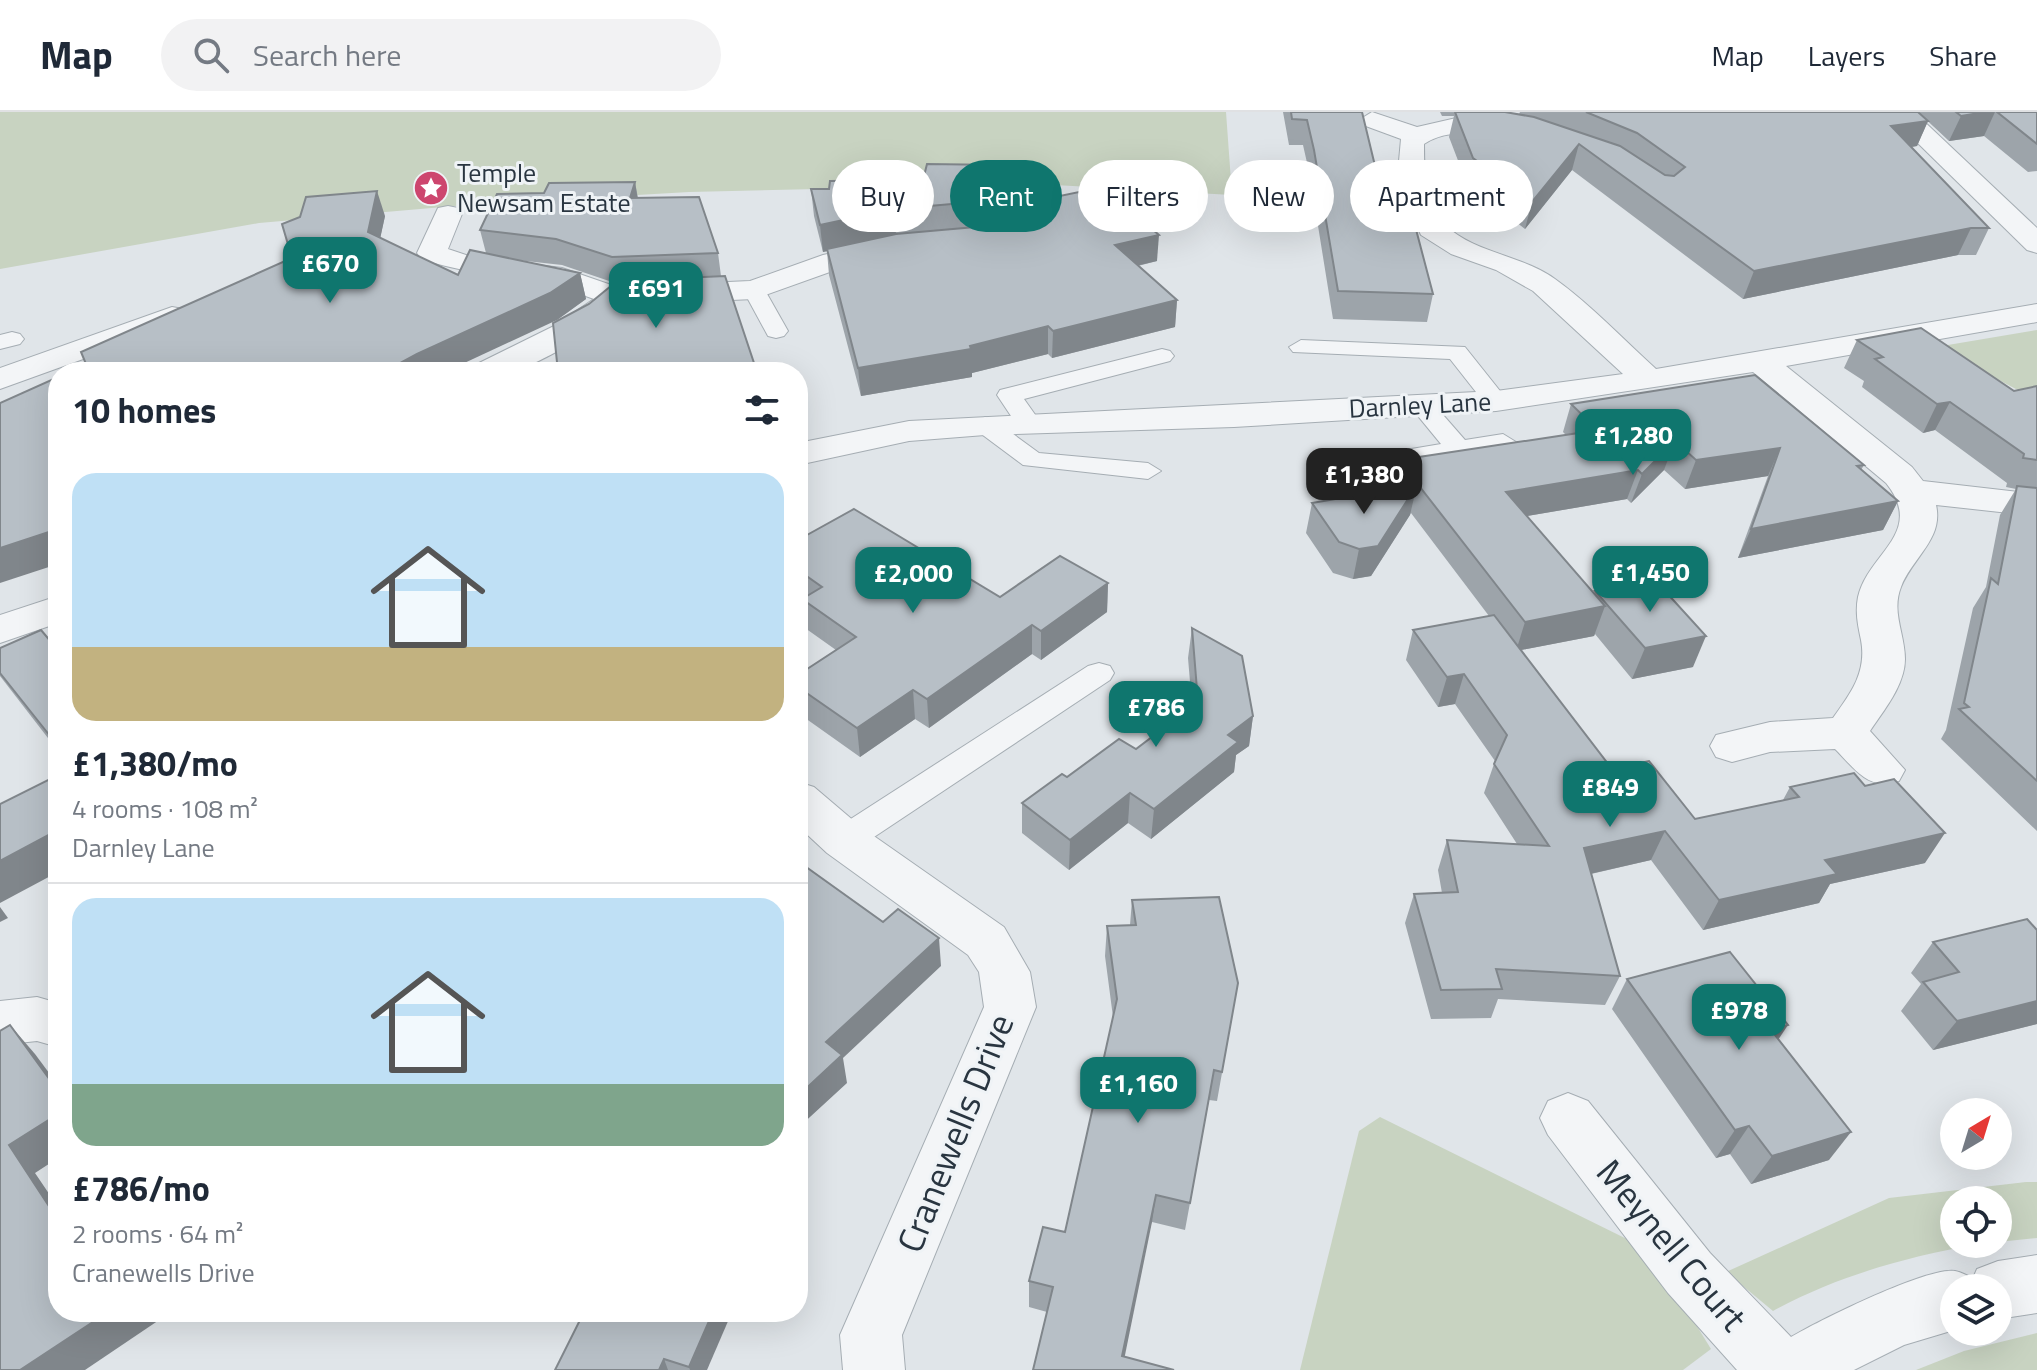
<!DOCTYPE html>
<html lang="en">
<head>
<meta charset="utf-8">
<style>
	body { margin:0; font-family:"Titillium Web",sans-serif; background:#f2f2f3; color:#1f2937; height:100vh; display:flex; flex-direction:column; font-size:30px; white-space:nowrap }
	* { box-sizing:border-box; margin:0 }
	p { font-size:26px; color:#747a83 }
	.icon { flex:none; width:44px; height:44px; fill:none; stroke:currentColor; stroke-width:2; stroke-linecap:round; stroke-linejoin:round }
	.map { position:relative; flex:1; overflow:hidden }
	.drawer { position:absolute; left:48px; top:250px; width:760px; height:960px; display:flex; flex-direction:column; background:#fff; border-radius:32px; box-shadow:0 8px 32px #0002 }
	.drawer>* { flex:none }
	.guide { position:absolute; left:832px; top:48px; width:760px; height:72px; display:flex; gap:16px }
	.needle { width:52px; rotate:38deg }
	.tools { position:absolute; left:1940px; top:986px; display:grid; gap:16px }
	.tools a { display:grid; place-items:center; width:72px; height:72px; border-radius:50%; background:#fff; box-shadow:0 8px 32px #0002; font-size:40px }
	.price { position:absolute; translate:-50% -68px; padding:0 18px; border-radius:16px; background:#0f766e; color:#fff; font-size:26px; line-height:52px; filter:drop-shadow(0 2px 4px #0008) }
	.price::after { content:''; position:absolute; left:50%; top:48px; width:24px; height:18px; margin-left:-12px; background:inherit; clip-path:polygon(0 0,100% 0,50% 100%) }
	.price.on { background:#222; color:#fff }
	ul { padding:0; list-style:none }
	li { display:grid; align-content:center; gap:16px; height:424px; padding:0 24px }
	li+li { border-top:2px solid #e0e1e3 }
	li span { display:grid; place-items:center; height:248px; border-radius:24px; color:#555 }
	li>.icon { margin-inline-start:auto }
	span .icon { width:144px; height:144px; fill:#fffc; stroke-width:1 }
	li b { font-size:34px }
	h2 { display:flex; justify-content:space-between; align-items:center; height:96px; padding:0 24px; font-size:34px }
	.pill { padding:0 28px; border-radius:36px; background:#fff; box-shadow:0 8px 32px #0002; font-size:28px; line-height:72px }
	.pill.on { background:#0f766e; color:#fff }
	header { display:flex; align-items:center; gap:48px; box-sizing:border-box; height:112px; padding:0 40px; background:#fff; border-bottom:2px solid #e0e1e3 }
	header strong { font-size:38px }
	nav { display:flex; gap:44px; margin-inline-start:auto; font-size:28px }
	.search { width:560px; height:72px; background:#f2f2f3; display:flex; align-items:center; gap:20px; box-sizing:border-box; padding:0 28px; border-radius:44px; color:#747a83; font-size:30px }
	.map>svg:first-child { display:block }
	.green { fill:#c8d3c1 }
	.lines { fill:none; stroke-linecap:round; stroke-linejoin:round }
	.lane-casing { stroke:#a5adb3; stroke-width:2 }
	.street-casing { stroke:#a5adb3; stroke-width:2 }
	.lane { fill:#f3f5f7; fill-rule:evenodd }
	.street { fill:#f3f5f7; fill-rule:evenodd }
	.wall { fill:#9da4aa }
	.shaded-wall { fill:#80868b }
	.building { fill:#b7bfc6; stroke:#80868b; stroke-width:2 }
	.labels { text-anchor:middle; stroke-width:6; stroke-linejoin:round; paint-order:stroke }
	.far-poi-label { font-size:26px; fill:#293540; stroke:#eff3f6; text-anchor:start }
	.far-street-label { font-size:26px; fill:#293540; stroke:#eff3f6 }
	.near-street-label { font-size:36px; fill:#293540; stroke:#eff3f6 }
</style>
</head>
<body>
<header>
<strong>Map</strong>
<div class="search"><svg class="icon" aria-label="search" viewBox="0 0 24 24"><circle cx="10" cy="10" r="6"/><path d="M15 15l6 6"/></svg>Search here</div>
<nav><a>Map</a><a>Layers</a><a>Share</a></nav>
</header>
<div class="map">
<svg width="2037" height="1258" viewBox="0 0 2037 1258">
	<rect width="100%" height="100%" fill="#e0e5e9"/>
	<g class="green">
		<polygon points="0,0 1226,0 1232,83 1037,72 689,80 466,93 259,111 0,157"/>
		<polygon points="2037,218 2037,288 1936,235"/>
		<polygon points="1380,1005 1641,1134 1671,1172 1711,1237 1683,1258 1300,1258 1359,1019"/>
		<path d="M2026 1070H2037V1126L1998 1130V1088H1954V1132H1978C1906 1145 1837 1164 1773 1199L1726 1160 1889 1086Z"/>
		<polygon points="2037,1221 2037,1258 1916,1258 1964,1239"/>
	</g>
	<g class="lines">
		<g class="lane-casing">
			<g id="lane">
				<polygon points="754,171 762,173 788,219 784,224 776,226 768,224 743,178"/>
				<polygon points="12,220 20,222 24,227 20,232 0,237 0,223"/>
				<polygon points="1301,228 1465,235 1508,289 1505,294 1487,294 1450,247 1293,240 1289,235"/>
				<polygon points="1162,237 1170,239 1174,244 1170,249 1024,287 1041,311 1037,316 1019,316 997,283 1000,278"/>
				<polygon points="1421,286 1430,288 1465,328 1503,322 1516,330 1503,338 1343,364 1334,362 1330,356 1334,350 1441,332 1409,293"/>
				<polygon points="985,305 994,308 1039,341 1148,351 1161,359 1148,367 1023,353 976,318 972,313"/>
				<polygon points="1099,551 1110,554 1114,561 1110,568 856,737 844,741 832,737 827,728 832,719 1088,554"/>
			</g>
		</g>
		<g class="street-casing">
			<g id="street">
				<path d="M1372 0 1417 15 1465 4 1522 11 1526 16 1522 21C1489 30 1455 11 1424 32 1424 58 1424 94 1445 113 1474 141 1522 143 1555 167 1591 193 1623 227 1656 257L2037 192V210L1786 254 1912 355 1923 369 2037 382V404L1936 393C1944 427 1912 446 1901 475 1891 500 1905 522 1905 547 1905 573 1884 598 1870 619L1905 658 1899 669C1868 679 1856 658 1835 637L1770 640 1732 650 1716 645 1710 634 1716 623 1770 610 1833 606C1851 581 1867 560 1861 528 1858 514 1855 500 1858 485 1868 441 1926 421 1886 371L1753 260 1496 299 1234 315 985 323 909 329 798 353V331L909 309 1496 279 1623 262 1533 179 1496 158 1451 142 1421 123 1397 71 1401 27 1363 13 1359 8Z"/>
				<polygon points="1886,0 1914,0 2037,116 2037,141 2027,138"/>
				<path d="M448 94 458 96 462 102 448 137 472 145 562 156 617 175 750 169 823 143 887 129 897 132 902 138 897 144 841 156 754 187 618 193C609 214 538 252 514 259 502 263 484 260 471 260L475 253 554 214 594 187C538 166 478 166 422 147L417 141 438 96Z"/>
				<polygon points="172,195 183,197 188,204 183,211 0,277 0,256"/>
				<polygon points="58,484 58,511 0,531 0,503"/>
				<polygon points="798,670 814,675 861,715 1004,815 1030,860 1036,895 902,1223 905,1258 843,1258 840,1223 984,895 979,860 968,843 827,741 798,714"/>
				<polygon points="37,885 58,891 58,935 37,929 0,933 0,889"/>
				<path d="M1568 981 1588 989 1710 1141 1791 1225C1819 1209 1926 1155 1955 1159 1961 1160 1968 1164 1973 1166L1977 1157 1998 1149 2037 1143V1201L1998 1207V1176H1954V1218L1904 1233 1854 1258H1737L1668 1181 1548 1023 1540 1006 1548 989Z"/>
			</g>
		</g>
		<use href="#lane" class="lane"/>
		<use href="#street" class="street"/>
	</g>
	<g class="wall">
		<polygon points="1283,0 1362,0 1384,91 1433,182 1427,210 1333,207 1310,64 1303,33 1289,33"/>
		<polygon points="1440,0 1505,0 1519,2 1520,0 1918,0 1928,9 1917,34 1911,35 1989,116 1976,143 1958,143 1743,187 1572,58 1525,117 1467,72 1449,25 1454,4 1442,4"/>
		<polygon points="1918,0 2037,0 2037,59 2028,60 1984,24 1949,29"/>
		<polygon points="1001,53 1001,80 998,110 1001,107 1001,96 1157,149 1138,154 1177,188 1175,215 1052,246 1048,242 972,261 972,265 861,284 829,163 827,139 823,140 814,104 811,77 829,77 923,68"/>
		<polygon points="635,70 638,86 718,141 721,164 589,192 615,171 562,153 517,148 580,161 586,187 557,208 86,252 292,146 300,105 385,104 380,126 458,163 486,141 480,118 544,81"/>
		<polygon points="1857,228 2014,279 2037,274 2037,719 1941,627 1946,618 1973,496 1986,475 2000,403 2016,377 2006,375 2007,371 1935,318 1923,321 1862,275 1864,269 1844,256"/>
		<polygon points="1571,292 1864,353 1861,358 1898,389 1883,418 1738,446 1768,364 1685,377 1664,358 1631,391 1627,387 1527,404 1594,482 1595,479 1693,555 1632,567 1595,522 1594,524 1521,538 1612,657 1695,707 1783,688 1790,675 1925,751 1830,772 1819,791 1703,818 1651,748 1591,762 1620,864 1605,893 1498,887 1491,906 1431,907 1405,811 1414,782 1442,781 1438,758 1447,728 1517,732 1484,681 1495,649 1455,592 1438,595 1406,548 1413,518 1489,504 1411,401 1371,464 1353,467 1333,461 1306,421 1312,391 1393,377 1399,348 1566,323 1563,320"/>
		<polygon points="798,428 1000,485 1108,471 1107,500 1041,548 1032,542 929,616 915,607 860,645 798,601 798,563 836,538 805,516 802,487 798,484"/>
		<polygon points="1192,516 1253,604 1249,634 1236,643 1234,660 1151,727 1128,711 1069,758 1022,721 1022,691 1067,665 1136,637 1192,594 1188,546"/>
		<polygon points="0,536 58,538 58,639 0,564"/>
		<polygon points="1132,788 1238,871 1217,989 1209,988 1185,1118 1152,1110 1033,1258 1047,1200 1029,1195 1029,1169 1065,1120 1113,905 1105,844 1107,814 1130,813"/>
		<polygon points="2037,818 2037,912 1933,938 1901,899 1921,872 1911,861 1933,830"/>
		<polygon points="1627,867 1779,927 1829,1048 1751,1072 1730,1042 1716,1046 1612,897"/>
		<polygon points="584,1200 707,1258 555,1258"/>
	</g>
	<g class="shaded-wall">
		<polygon points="1985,0 1995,0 1984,24 1949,29 1961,4"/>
		<polygon points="1928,9 1917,34 1881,40 1891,14"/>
		<polygon points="1579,32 1572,58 1525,117 1532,90"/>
		<polygon points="1001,53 1001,80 996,119 996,92"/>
		<polygon points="635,70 639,95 630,86"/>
		<polygon points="377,79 385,104 376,146 368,120"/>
		<polygon points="895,97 896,124 823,140 820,113"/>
		<polygon points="1971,116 1958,143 1743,187 1754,159"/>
		<polygon points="1159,123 1157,149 1114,159 1115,133"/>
		<polygon points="580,161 586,187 557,208 445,260 390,260 389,257 417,242"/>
		<polygon points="1177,188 1175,215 1052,246 1053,219"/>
		<polygon points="1048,214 1048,242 972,261 972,265 861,284 858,256 970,234"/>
		<polygon points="1950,290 1935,318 1923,321 1937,292"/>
		<polygon points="1675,329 1664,358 1631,391 1642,362"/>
		<polygon points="1780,336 1768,364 1685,377 1696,348"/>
		<polygon points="1638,358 1627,387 1498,409 1506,380"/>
		<polygon points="1417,373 1410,403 1371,464 1353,467 1359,437"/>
		<polygon points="1898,389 1883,418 1738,446 1751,417"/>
		<polygon points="58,417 58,452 0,471 0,436"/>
		<polygon points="1108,471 1107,500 1041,548 1041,519"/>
		<polygon points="1605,494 1594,524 1516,539 1525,510"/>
		<polygon points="1032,513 1032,542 929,616 927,587"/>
		<polygon points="1706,524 1693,555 1632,567 1645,536"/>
		<polygon points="1464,562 1455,592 1438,595 1447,565"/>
		<polygon points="913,578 915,607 860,645 857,616"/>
		<polygon points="1253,604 1249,634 1236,643 1234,660 1151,727 1154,697 1228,623"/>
		<polygon points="1130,681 1128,711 1069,758 1070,728"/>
		<polygon points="58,718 58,760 0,791 0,749"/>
		<polygon points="1665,719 1651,748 1572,766 1584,736"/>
		<polygon points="1945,721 1925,751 1830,772 1819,791 1703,818 1719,788 1825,748"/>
		<polygon points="0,795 8,806 0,810"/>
		<polygon points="939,826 941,854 843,946 847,971 798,1016 798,984 826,930"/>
		<polygon points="2037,889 2037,912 1933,938 1957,909"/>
		<polygon points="10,913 35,942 58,973 58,979"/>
		<polygon points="1788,913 1768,943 1771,918"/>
		<polygon points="58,1002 58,1046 35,1061 58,1095 58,1108 9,1033"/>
		<polygon points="1749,1014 1730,1042 1716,1046 1735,1018"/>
		<polygon points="1851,1020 1829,1048 1751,1072 1772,1044"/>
		<polygon points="1156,1083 1152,1110 1122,1258 1122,1244"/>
		<polygon points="108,1200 171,1200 85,1258 20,1258"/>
		<polygon points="244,1200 255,1200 248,1205"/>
		<polygon points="713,1200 732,1200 707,1258 690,1258 689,1255"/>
		<polygon points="664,1247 668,1258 659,1258"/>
	</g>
	<g class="building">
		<polygon points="1291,0 1362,0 1384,91 1408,87 1433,182 1338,179 1314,38 1307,8 1292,7"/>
		<polygon points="1455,0 1505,0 1534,5 1620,34 1665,63 1674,64 1685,55 1637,21 1586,0 1918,0 1928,9 1891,14 1989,116 1971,116 1754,159 1579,32 1532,90 1473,46"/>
		<polygon points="1956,0 1985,0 1961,4"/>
		<polygon points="1997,0 2037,0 2037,32"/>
		<polygon points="927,52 1001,53 996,92 986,89 895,97 820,113 811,77 829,77 830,69 923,68"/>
		<polygon points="635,70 630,86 699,85 718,141 612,145 556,127 480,118 497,82 544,81 549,71"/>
		<polygon points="377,79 368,120 458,163 470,138 580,161 550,181 417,242 389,257 394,260 69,260 86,252 81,240 292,146 282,112 300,105 306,85"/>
		<polygon points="1079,80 1088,87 1111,82 1159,123 1115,133 1177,188 1053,219 1048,214 970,234 971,237 858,256 827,137 896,122 987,114 999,109 1003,104 1001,96"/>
		<polygon points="725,164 757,260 558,260 553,211 589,192 617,169"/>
		<polygon points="1921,216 2014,279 2037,274 2037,348 2023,346 2024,342 1950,290 1937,292 1875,247 1883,245 1857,228"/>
		<polygon points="1755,263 1864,353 1857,354 1898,389 1751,417 1780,336 1696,348 1675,329 1642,362 1638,358 1506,380 1605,494 1525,510 1399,348 1598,318 1571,292"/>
		<polygon points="58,265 58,417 0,436 0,291"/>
		<polygon points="1417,373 1378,434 1359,437 1339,430 1312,391"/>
		<polygon points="2017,374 2037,376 2037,669 1959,597 1969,595 1964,591 1991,466 1998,472"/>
		<polygon points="854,397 1000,485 1060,444 1108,471 1041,519 1032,513 927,587 913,578 857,616 798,575 798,563 856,525 802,487 822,475 798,458 798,428"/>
		<polygon points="1655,468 1706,524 1645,536 1595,479"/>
		<polygon points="1494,503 1612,657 1649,649 1695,707 1799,685 1790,675 1854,661 1865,674 1894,667 1945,721 1825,748 1837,762 1719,788 1665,719 1584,736 1620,864 1496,857 1502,877 1441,878 1414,782 1458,780 1447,728 1549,734 1494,652 1507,623 1464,562 1447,565 1413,518"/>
		<polygon points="1192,516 1242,544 1253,604 1228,623 1238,630 1154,697 1130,681 1070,728 1022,691 1062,662 1067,665 1119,627 1136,637 1198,590"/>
		<polygon points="41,518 58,538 58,634 0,561 0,536"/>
		<polygon points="58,663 58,718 0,749 0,692"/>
		<polygon points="798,743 806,749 802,752 883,810 898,797 939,826 826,930 842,943 798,984"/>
		<polygon points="1219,785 1238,871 1222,960 1214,958 1190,1091 1156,1083 1122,1244 1174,1258 1033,1258 1053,1175 1029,1169 1043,1115 1065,1120 1117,887 1107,814 1136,813 1132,788"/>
		<polygon points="2027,807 2037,818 2037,889 1957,909 1923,870 1959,860 1933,830"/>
		<polygon points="1730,840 1788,913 1771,918 1851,1020 1772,1044 1749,1014 1735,1018 1627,867"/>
		<polygon points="10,913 58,979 58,1002 9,1033 58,1108 58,1200 108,1200 20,1258 0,1258 0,919"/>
		<polygon points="584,1200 713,1200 689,1255 664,1247 659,1258 555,1258"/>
	</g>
	<defs>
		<g id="sight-disc" transform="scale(1.8)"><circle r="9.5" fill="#cd466e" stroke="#eff3f6"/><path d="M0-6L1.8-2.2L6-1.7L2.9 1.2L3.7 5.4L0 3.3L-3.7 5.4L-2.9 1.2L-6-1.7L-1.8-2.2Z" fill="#fff"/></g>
	</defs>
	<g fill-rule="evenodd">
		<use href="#sight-disc" x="431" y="76"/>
	</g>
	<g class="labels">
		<g class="far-poi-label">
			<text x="457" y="70">Temple<tspan x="457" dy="30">Newsam Estate</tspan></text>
		</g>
		<g class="far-street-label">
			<text transform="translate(1420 293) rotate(-3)" y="9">Darnley Lane</text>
		</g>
		<g class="near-street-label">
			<text transform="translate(955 1021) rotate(-68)" y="13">Cranewells Drive</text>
			<text transform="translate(1672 1133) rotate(50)" y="13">Meynell Court</text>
		</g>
	</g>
</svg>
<div class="tools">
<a><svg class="needle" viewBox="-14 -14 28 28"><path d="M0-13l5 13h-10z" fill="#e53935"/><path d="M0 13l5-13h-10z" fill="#747a83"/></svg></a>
<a><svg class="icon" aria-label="locate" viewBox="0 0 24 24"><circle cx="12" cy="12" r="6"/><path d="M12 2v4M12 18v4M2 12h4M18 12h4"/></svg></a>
<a><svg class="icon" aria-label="layers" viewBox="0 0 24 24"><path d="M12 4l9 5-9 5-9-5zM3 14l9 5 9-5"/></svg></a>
</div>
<b class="price" style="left:330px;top:193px">£670</b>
<b class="price" style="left:656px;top:218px">£691</b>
<b class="price" style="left:1633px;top:365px">£1,280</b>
<b class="price on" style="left:1364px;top:404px">£1,380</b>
<b class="price" style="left:1650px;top:502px">£1,450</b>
<b class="price" style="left:913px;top:503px">£2,000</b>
<b class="price" style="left:1156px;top:637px">£786</b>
<b class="price" style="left:1610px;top:717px">£849</b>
<b class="price" style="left:1739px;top:940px">£978</b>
<b class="price" style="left:1138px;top:1013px">£1,160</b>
<div class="guide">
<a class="pill">Buy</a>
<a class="pill on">Rent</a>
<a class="pill">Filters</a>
<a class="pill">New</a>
<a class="pill">Apartment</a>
</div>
<section class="drawer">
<h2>10 homes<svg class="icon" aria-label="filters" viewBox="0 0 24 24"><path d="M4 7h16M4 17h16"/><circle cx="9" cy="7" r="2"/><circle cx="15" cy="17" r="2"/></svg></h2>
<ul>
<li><span style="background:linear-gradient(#bfe0f5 70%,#c2b280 0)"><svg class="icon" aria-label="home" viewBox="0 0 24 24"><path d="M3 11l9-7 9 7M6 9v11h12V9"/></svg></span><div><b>£1,380/mo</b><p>4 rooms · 108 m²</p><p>Darnley Lane</p></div></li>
<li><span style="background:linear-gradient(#bfe0f5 75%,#7fa58c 0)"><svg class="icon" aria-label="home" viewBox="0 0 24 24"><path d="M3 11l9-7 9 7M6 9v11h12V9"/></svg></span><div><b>£786/mo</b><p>2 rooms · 64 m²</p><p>Cranewells Drive</p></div></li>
</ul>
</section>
</div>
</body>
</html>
